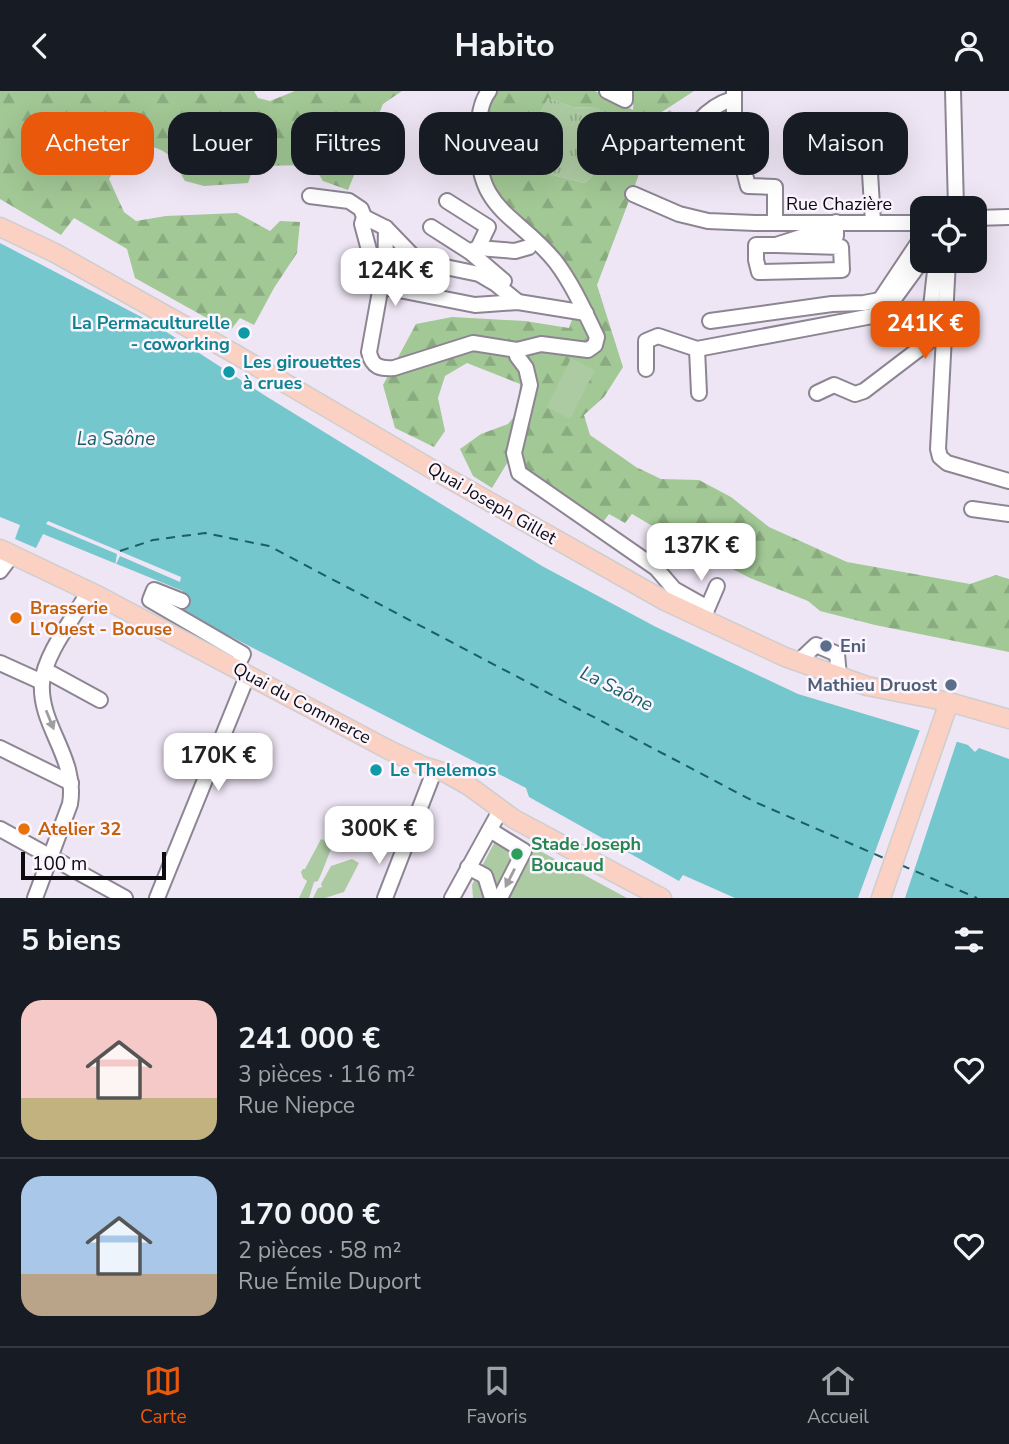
<!DOCTYPE html>
<html lang="fr">
<head>
<meta charset="utf-8">
<style>
	body { margin:0; font-family:"Nunito Sans",sans-serif; background:#242831; color:#f1f3f6; height:100vh; display:flex; flex-direction:column; font-size:26px; white-space:nowrap }
	* { box-sizing:border-box; margin:0 }
	p { font-size:23px; color:#9ea1a6 }
	.icon { flex:none; width:38px; height:38px; fill:none; stroke:currentColor; stroke-width:2; stroke-linecap:round; stroke-linejoin:round }
	.map { position:relative; height:807px; overflow:hidden }
	.drawer { display:flex; flex-direction:column; background:#171b24; flex:1 }
	.drawer>* { flex:none }
	.banner { position:absolute; left:21px; top:21px; width:968px; height:63px; display:flex; gap:14px }
	.tools { position:absolute; left:910px; top:105px; display:grid; gap:14px }
	.tools a { display:grid; place-items:center; width:77px; height:77px; border-radius:14px; background:#171b24; box-shadow:0 7px 28px #0002; font-size:35px }
	.scale { position:absolute; left:21px; bottom:18px; width:145px; box-sizing:border-box; padding-left:7px; border:4px solid #0e0b10; border-top:0; font-size:19px; line-height:24px; white-space:nowrap; color:#0e0b10; -webkit-text-stroke:5px #faf5fe; paint-order:stroke }
	.price { position:absolute; translate:-50% -60px; padding:0 16px; border-radius:14px; background:#fff; color:#222; font-size:23px; line-height:46px; filter:drop-shadow(0 2px 4px #0008) }
	.price::after { content:''; position:absolute; left:50%; top:42px; width:21px; height:16px; margin-left:-10px; background:inherit; clip-path:polygon(0 0,100% 0,50% 100%) }
	.price.current { background:#ea580c; color:#fff }
	ul { padding:0; list-style:none }
	li { display:flex; align-items:center; gap:21px; height:175px; padding:0 21px }
	li+li { border-top:2px solid #363941 }
	li span { display:grid; place-items:center; flex:none; width:196px; height:140px; border-radius:21px; color:#555 }
	li>.icon { margin-inline-start:auto }
	span .icon { width:84px; height:84px; fill:#fffc; stroke-width:1 }
	li b { font-size:30px }
	h2 { display:flex; justify-content:space-between; align-items:center; height:84px; padding:0 21px; font-size:30px }
	.chip { padding:0 24px; border-radius:21px; background:#171b24; box-shadow:0 7px 28px #0002; font-size:24px; line-height:63px }
	.chip.current { background:#ea580c; color:#fff }
	header { display:flex; justify-content:space-between; align-items:center; height:91px; padding:0 21px; background:#171b24; font-size:32px; font-weight:700 }
	.menu { display:flex; justify-content:space-around; align-items:center; height:98px; border-top:2px solid #363941; background:#171b24; font-size:19px; color:#9ea1a6 }
	.menu a { display:grid; justify-items:center; gap:4px }
	.menu .current { color:#ea580c }
	.map>svg:first-child { display:block }
	.grass { fill:url(#grass-tufts) }
	.forest { fill:url(#forest-firs); fill-rule:evenodd }
	.garden { fill:#adcba3 }
	.water { fill:#73c7cd }
	.pier { fill:#efe6f5 }
	.lines { fill:none; stroke-linecap:round; stroke-linejoin:round }
	.ferry { stroke:#195f64; stroke-width:2; stroke-dasharray:9 7; stroke-linecap:butt }
	.minor-casing { stroke:#8d8592; stroke-width:18 }
	.major-casing { stroke:#cfcecf; stroke-width:21 }
	.minor { stroke:#fff; stroke-width:14 }
	.major { stroke:#fad1c3; stroke-width:18 }
	.oneway { fill:#9f9d9f }
	.culture-dot { fill:#0f9aa8; stroke:#faf5fe; stroke-width:2.5 }
	.food-dot { fill:#e8710a; stroke:#faf5fe; stroke-width:2.5 }
	.service-dot { fill:#5c6f8a; stroke:#faf5fe; stroke-width:2.5 }
	.leisure-dot { fill:#2e9e5b; stroke:#faf5fe; stroke-width:2.5 }
	.labels { text-anchor:middle; stroke-width:5; stroke-linejoin:round; paint-order:stroke }
	.street-label { font-size:18px; fill:#0e0b10; stroke:#faf5fe }
	.culture-label { font-size:18px; font-weight:bold; fill:#0d838f; stroke:#faf5fe; text-anchor:start }
	.food-label { font-size:18px; font-weight:bold; fill:#c56008; stroke:#faf5fe; text-anchor:start }
	.service-label { font-size:18px; font-weight:bold; fill:#4e5e75; stroke:#faf5fe; text-anchor:start }
	.leisure-label { font-size:18px; font-weight:bold; fill:#27864d; stroke:#faf5fe; text-anchor:start }
	.water-label { font-size:19px; font-style:italic; fill:#195f64; stroke:#faf5fe }
</style>
</head>
<body>
<header><svg class="icon" aria-label="back" viewBox="0 0 24 24"><path d="M15 5l-7 7 7 7"/></svg>Habito<svg class="icon" aria-label="person" viewBox="0 0 24 24"><circle cx="12" cy="8" r="4"/><path d="M4 21q1-7 8-7t8 7"/></svg></header>
<div class="map">
<svg width="1009" height="807" viewBox="0 0 1009 807">
	<defs>
		<pattern id="grass-tufts" width="24" height="20" patternUnits="userSpaceOnUse" patternTransform="scale(1.75)"><rect width="24" height="20" fill="#adcba3"/><path d="M3 7l-1-3M5 7V3M7 7l1-3M15 17l-1-3M17 17v-4M19 17l1-3" fill="none" stroke="#94ad8b"/></pattern>
		<pattern id="forest-firs" width="22" height="20" patternUnits="userSpaceOnUse" patternTransform="scale(1.75)"><rect width="22" height="20" fill="#a2c895"/><path d="M5 1l3.5 6h-7zM16 11l3.5 6h-7z" fill="#8aaa7f"/></pattern>
	</defs>
	<rect width="100%" height="100%" fill="#efe6f5"/>
	<g class="grass">
		<path d="M548 7 572 16 598 17C606 38 596 53 607 70L585 92 549 83 534 74 533 59 543 51 538 27Z"/>
		<polygon points="670,19 676,26 673,39 655,39 656,28"/>
	</g>
	<g class="forest">
		<path d="M0 0H254L258 7 270 10 295 0H402L383 13 348 99 323 90 313 74 254 75 248 92 204 95 185 90C180 82 174 68 166 62 142 45 121 68 109 88L124 121 136 130 166 125 237 122 270 140 280 130 300 131 297 162 274 197 254 234 240 227 230 240 135 187 127 158 74 127 61 144 0 108Z"/>
		<path d="M494 0H595L633 19 634 0H694L648 30 638 86 597 194 623 276 604 306 584 324 590 344 636 376 661 388 699 389 731 406 769 436 847 471 970 493 996 484 1009 488V561L875 534 820 520 808 510 750 487 671 446 632 423 625 432 609 423 601 434 509 369 492 397 473 385 460 358 481 343 508 333 518 321 520 293 467 272 445 285 438 307 445 340 434 356 395 337 383 294 416 233 452 226 525 230 569 237 581 203 504 116 492 98 483 62 485 21ZM548 7 572 16 598 17 603 31 593 43 607 70 585 92 549 83 534 74 533 59 544 51 538 27Z"/>
	</g>
	<g class="garden">
		<polygon points="571,267 595,279 570,328 547,316"/>
		<polygon points="501,739 627,807 473,807 472,794"/>
		<path d="M321 748 333 754C327 766 324 778 318 790L314 791 309 807H299L307 790 303 787 301 781 303 778H305Z"/>
		<polygon points="352,768 359,772 344,801 325,807 313,807 318,797 322,796 321,793 331,775"/>
	</g>
	<polygon class="water" points="0,152 151,231 264,304 542,475 656,536 798,603 968,654 975,661 979,657 1009,668 1009,807 735,807 683,784 679,790 529,706 526,697 181,520 183,500 43,443 36,457 15,448 20,434 0,426"/>
	<g class="pier">
		<polygon points="48,430 181,486 180,491 120,465 115,475 117,463 46,433"/>
		<polygon points="921,636 958,647 905,807 858,807"/>
	</g>
	<g class="lines">
		<g class="ferry">
			<polyline points="120,460 153,449 205,442 269,455 755,711 886,768"/>
			<polyline points="901,774 977,807"/>
		</g>
		<g class="minor-casing">
			<g id="minor">
				<path d="M489 0C479 13 479 30 478 46 476 121 516 122 555 170 572 192 585 221 597 246L595 254 588 259 541 253 517 259V265L526 277 530 294 514 362 519 382 656 477 674 498 706 516"/>
				<polyline points="607,0 625,9 625,0"/>
				<polyline points="734,0 734,41 748,95 775,96 775,132"/>
				<polyline points="953,0 956,117"/>
				<path d="M669 75C686 48 700 17 733 8"/>
				<polyline points="870,82 873,131"/>
				<polyline points="633,103 679,123 708,130 755,132 922,132"/>
				<path d="M310 105 349 110 361 118 364 126 362 133 380 200 369 261C372 276 380 278 394 277L473 252 517 259"/>
				<polyline points="447,110 488,136 478,157"/>
				<polyline points="364,126 386,137 414,166 426,172 479,183 496,193 518,211"/>
				<polyline points="975,127 1009,126"/>
				<polyline points="431,136 470,161 504,190"/>
				<polyline points="386,137 385,191 389,197 475,214 518,211 586,222"/>
				<polyline points="776,154 756,154 756,169 759,181 842,179 841,156 776,154 801,146 836,145 836,131"/>
				<polyline points="471,160 478,157 515,160 529,156"/>
				<polyline points="948,170 938,358 940,366 947,372 1009,390"/>
				<polyline points="710,230 832,213 864,212 880,209 922,146"/>
				<polyline points="697,258 699,302"/>
				<polyline points="646,278 646,250 658,245 697,258 883,223 918,175 930,171 948,172"/>
				<polyline points="817,302 834,294 855,303 864,300 927,252 936,171"/>
				<polyline points="972,418 1009,423"/>
				<polyline points="0,480 12,464"/>
				<polyline points="182,510 154,499 150,509 243,563 236,577"/>
				<polyline points="705,523 717,495"/>
				<polyline points="798,571 816,554 837,563 839,585"/>
				<polyline points="0,572 42,591"/>
				<polyline points="45,579 100,609"/>
				<polyline points="0,657 71,692"/>
				<polyline points="0,738 125,807"/>
				<polyline points="490,739 524,760 500,807"/>
				<polyline points="468,776 485,785 492,807"/>
				<path d="M35 807 70 713C78 667 39 635 42 592 45 562 74 527 89 500"/>
				<polyline points="157,807 248,583"/>
				<polyline points="385,807 435,678"/>
				<polyline points="452,807 501,718"/>
			</g>
		</g>
		<g class="major-casing">
			<g id="major">
				<polyline points="0,136 55,162 237,264 430,377 665,510 785,566 867,595 949,611 1009,628"/>
				<polyline points="0,458 97,504 389,659 423,675 446,682 469,695 514,728 662,807"/>
				<polyline points="881,807 949,611"/>
			</g>
		</g>
		<use href="#minor" class="minor"/>
		<use href="#major" class="major"/>
	</g>
	<defs><path id="oneway-solid" d="M-6-.8H1V-3.2L6.5 0L1 3.2V.8H-6Z" transform="scale(1.75)"/></defs>
	<g class="oneway">
		<use href="#oneway-solid" transform="translate(50 629) rotate(68)"/>
		<use href="#oneway-solid" transform="translate(510 787) rotate(117)"/>
	</g>
	<g class="culture-dot">
		<circle cx="244" cy="242" r="7"/>
		<circle cx="229" cy="281" r="7"/>
		<circle cx="376" cy="679" r="7"/>
	</g>
	<g class="food-dot">
		<circle cx="16" cy="527" r="7"/>
		<circle cx="24" cy="738" r="7"/>
	</g>
	<g class="service-dot">
		<circle cx="826" cy="555" r="7"/>
		<circle cx="951" cy="594" r="7"/>
	</g>
	<circle class="leisure-dot" cx="517" cy="763" r="7"/>
	<g class="labels">
		<g class="street-label">
			<text x="839" y="119">Rue Chazière</text>
			<text transform="translate(492 412) rotate(30)" y="6">Quai Joseph Gillet</text>
			<text transform="translate(302 612) rotate(28)" y="6">Quai du Commerce</text>
		</g>
		<g class="culture-label">
			<text x="230" y="238" text-anchor="end">La Permaculturelle<tspan x="230" dy="21">- coworking</tspan></text>
			<text x="243" y="277">Les girouettes<tspan x="243" dy="21">à crues</tspan></text>
			<text x="390" y="685">Le Thelemos</text>
		</g>
		<g class="food-label">
			<text x="30" y="523">Brasserie<tspan x="30" dy="21">L'Ouest - Bocuse</tspan></text>
			<text x="38" y="744">Atelier 32</text>
		</g>
		<g class="service-label">
			<text x="840" y="561">Eni</text>
			<text x="937" y="600" text-anchor="end">Mathieu Druost</text>
		</g>
		<g class="leisure-label">
			<text x="531" y="759">Stade Joseph<tspan x="531" dy="21">Boucaud</tspan></text>
		</g>
		<g class="water-label">
			<text x="116" y="354">La Saône</text>
			<text transform="translate(617 597) rotate(26)" y="7">La Saône</text>
		</g>
	</g>
</svg>
<div class="tools">
<a><svg class="icon" aria-label="locate" viewBox="0 0 24 24"><circle cx="12" cy="12" r="6"/><path d="M12 2v4M12 18v4M2 12h4M18 12h4"/></svg></a>
</div>
<div class="scale">100 m</div>
<b class="price" style="left:395px;top:217px">124K €</b>
<b class="price current" style="left:925px;top:270px">241K €</b>
<b class="price" style="left:701px;top:492px">137K €</b>
<b class="price" style="left:218px;top:702px">170K €</b>
<b class="price" style="left:379px;top:775px">300K €</b>
<div class="banner">
<a class="chip current">Acheter</a>
<a class="chip">Louer</a>
<a class="chip">Filtres</a>
<a class="chip">Nouveau</a>
<a class="chip">Appartement</a>
<a class="chip">Maison</a>
</div>
</div>
<section class="drawer">
<h2>5 biens<svg class="icon" aria-label="filters" viewBox="0 0 24 24"><path d="M4 7h16M4 17h16"/><circle cx="9" cy="7" r="2"/><circle cx="15" cy="17" r="2"/></svg></h2>
<ul>
<li><span style="background:linear-gradient(#f6c9c9 70%,#c2b280 0)"><svg class="icon" aria-label="home" viewBox="0 0 24 24"><path d="M3 11l9-7 9 7M6 9v11h12V9"/></svg></span><div><b>241 000 €</b><p>3 pièces · 116 m²</p><p>Rue Niepce</p></div><svg class="icon" aria-label="heart" viewBox="0 0 24 24"><path d="M12 20l-8-8c-3-5 5-10 8-4 3-6 11-1 8 4z"/></svg></li>
<li><span style="background:linear-gradient(#a9c7e8 70%,#b9a48a 0)"><svg class="icon" aria-label="home" viewBox="0 0 24 24"><path d="M3 11l9-7 9 7M6 9v11h12V9"/></svg></span><div><b>170 000 €</b><p>2 pièces · 58 m²</p><p>Rue Émile Duport</p></div><svg class="icon" aria-label="heart" viewBox="0 0 24 24"><path d="M12 20l-8-8c-3-5 5-10 8-4 3-6 11-1 8 4z"/></svg></li>
</ul>
</section>
<nav class="menu">
<a class="current"><svg class="icon" aria-label="map" viewBox="0 0 24 24"><path d="M3 6l6-2 6 2 6-2v14l-6 2-6-2-6 2zM9 4v14M15 6v14"/></svg>Carte</a>
<a><svg class="icon" aria-label="saved" viewBox="0 0 24 24"><path d="M7 4h10v16l-5-4-5 4z"/></svg>Favoris</a>
<a><svg class="icon" aria-label="home" viewBox="0 0 24 24"><path d="M3 11l9-7 9 7M6 9v11h12V9"/></svg>Accueil</a>
</nav>
</body>
</html>
